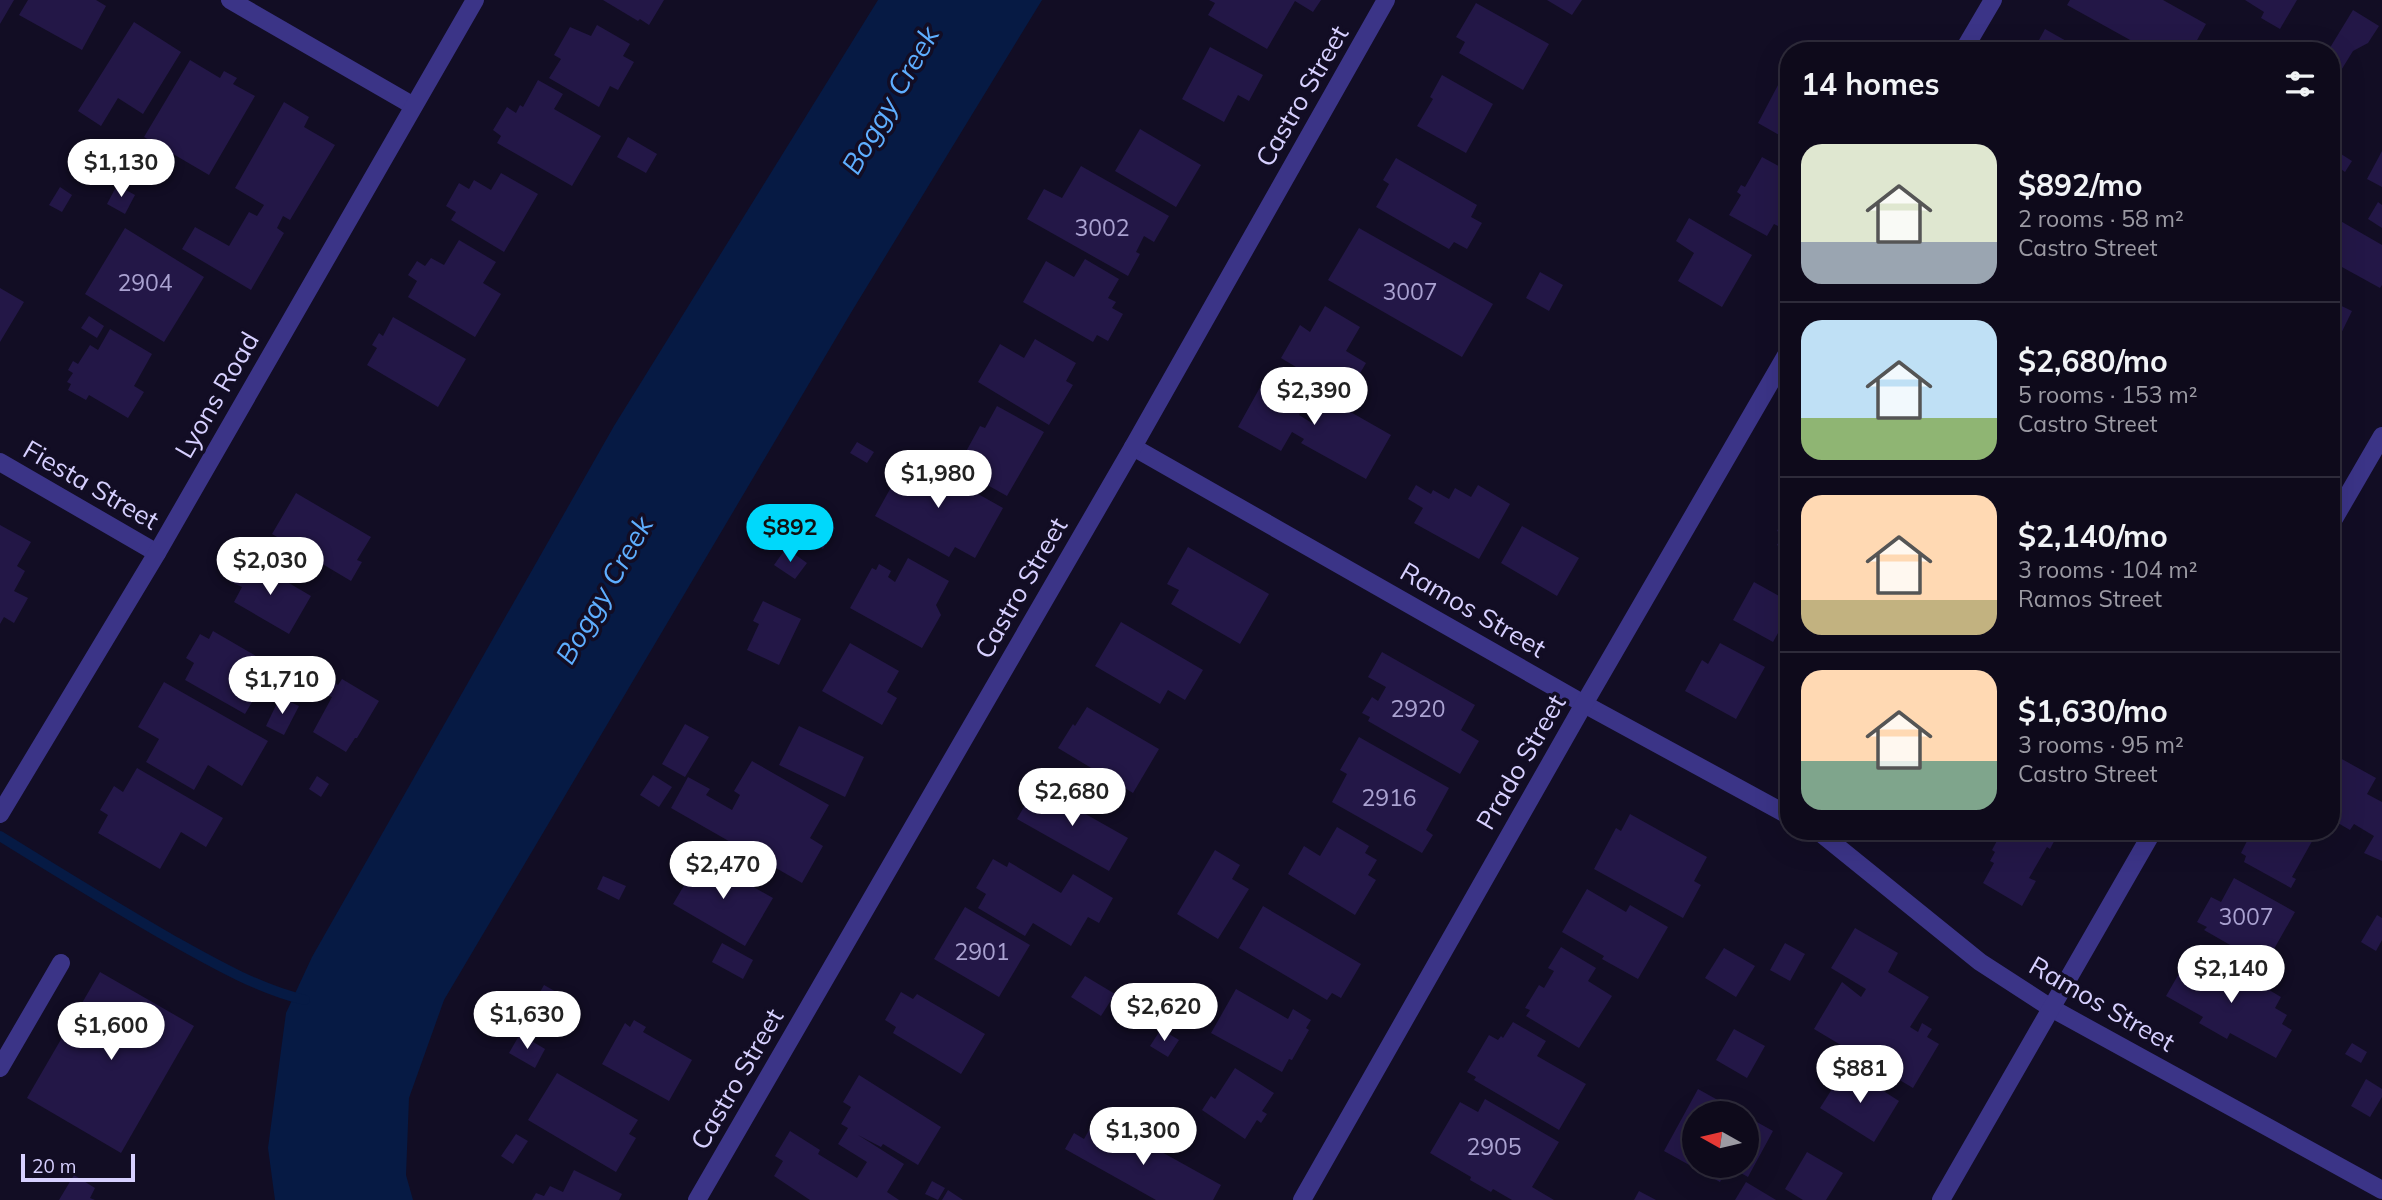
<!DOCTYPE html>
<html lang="en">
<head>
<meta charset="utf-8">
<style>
	body { margin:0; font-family:Mulish,sans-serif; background:#171324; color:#f1f3f6; height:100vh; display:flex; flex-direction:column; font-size:26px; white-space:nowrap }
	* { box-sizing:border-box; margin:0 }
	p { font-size:23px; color:#9b9aa3 }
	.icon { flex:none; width:38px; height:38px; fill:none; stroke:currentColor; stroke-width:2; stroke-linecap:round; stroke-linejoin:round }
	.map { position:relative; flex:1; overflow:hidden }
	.sheet { position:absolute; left:1780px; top:42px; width:560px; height:798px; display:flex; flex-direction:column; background:#0e0a1b; border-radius:28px; box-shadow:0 7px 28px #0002,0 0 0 2px #2e2b3a }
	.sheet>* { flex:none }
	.needle { width:46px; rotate:278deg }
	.fabs { position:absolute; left:1682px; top:1101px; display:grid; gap:14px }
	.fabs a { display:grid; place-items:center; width:77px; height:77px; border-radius:50%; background:#0e0a1b; box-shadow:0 7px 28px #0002,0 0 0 2px #2e2b3a; font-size:35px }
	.scale { position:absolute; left:21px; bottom:18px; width:114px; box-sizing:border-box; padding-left:7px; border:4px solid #d7d0ff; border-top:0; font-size:19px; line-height:24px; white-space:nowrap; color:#d7d0ff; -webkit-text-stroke:5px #120d24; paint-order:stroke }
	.price { position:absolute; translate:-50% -60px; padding:0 16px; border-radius:24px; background:#fff; color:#222; font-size:23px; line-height:46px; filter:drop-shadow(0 2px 4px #0008) }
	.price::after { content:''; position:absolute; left:50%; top:42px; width:21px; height:16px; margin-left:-10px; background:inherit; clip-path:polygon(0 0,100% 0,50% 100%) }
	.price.on { background:#00d8fb; color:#111 }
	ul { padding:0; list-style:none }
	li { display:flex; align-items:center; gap:21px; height:175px; padding:0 21px }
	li+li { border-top:2px solid #2e2b3a }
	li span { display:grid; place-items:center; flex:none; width:196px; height:140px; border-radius:21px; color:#555 }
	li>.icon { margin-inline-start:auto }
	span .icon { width:84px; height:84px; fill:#fffc; stroke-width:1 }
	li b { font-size:30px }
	h2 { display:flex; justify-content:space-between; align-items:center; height:84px; padding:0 21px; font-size:30px }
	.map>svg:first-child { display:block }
	.water { fill:#061a44 }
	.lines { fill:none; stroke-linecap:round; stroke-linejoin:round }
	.stream { stroke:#061a44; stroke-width:10 }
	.building { fill:#231747 }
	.minor { stroke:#3b3487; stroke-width:18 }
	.labels { text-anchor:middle; stroke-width:7; stroke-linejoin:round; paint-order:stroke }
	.number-label { font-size:23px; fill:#aaa2d1 }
	.street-label { font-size:26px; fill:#d7d0ff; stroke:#120d24 }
	.water-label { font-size:28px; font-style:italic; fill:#5eaeff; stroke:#120d24 }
</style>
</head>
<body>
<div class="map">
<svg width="2382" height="1200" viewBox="0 0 2382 1200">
	<rect width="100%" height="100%" fill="#120d24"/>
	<polygon class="water" points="878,0 1042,0 852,311 444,1000 409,1098 406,1175 413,1200 275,1200 268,1148 286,1013 312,957 614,426"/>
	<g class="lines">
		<path class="stream" d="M0 836C58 872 115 907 174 941 215 964 259 989 305 1000"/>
	</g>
	<g class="building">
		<polygon points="0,0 14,0 0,24"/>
		<polygon points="28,0 96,0 106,6 82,50 19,15"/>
		<polygon points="603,0 664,0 649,25 640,19 638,21"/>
		<polygon points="1209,0 1321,0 1313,12 1295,1 1267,49 1208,15 1215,3"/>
		<polygon points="1547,0 1582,0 1572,15"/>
		<polygon points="2070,0 2163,0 2206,24 2191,51 2150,51 2067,5"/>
		<polygon points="2245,0 2297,0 2280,29 2261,18 2264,12"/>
		<polygon points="1476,3 1549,44 1523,90 1459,53 1465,42 1456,37"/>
		<polygon points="2353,10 2379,26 2368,43 2353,51 2340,72 2331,66 2331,51 2328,51"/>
		<polygon points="134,22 181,52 143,114 118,98 101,126 78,111"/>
		<polygon points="597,25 630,44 623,56 634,62 618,90 610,86 599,107 549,78 561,59 554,55 570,27 591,36"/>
		<polygon points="2045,29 2084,51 2033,51"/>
		<polygon points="1210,47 1263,75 1249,101 1238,95 1224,122 1182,99"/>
		<polygon points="190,60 220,78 224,71 237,78 233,84 255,96 209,175 144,137"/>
		<polygon points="1788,66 1788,140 1758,123"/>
		<polygon points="1442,75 1493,104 1466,153 1417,126 1433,99 1430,97"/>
		<polygon points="538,80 563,94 554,109 601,136 572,186 497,143 501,136 493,130 507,107 516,113 520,105 523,107"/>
		<polygon points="284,102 309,117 304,127 335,145 290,220 283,216 277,228 284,233 251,290 182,249 195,227 229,246 249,212 257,216 264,205 235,188"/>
		<polygon points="1140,129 1201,165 1176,207 1115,171"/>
		<polygon points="628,137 657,154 646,173 617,157"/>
		<polygon points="2382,151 2382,187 2367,179"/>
		<polygon points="2341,154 2352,161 2345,172 2334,164"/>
		<polygon points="1762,157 1788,171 1788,199 1781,212 1785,215 1778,226 1774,224 1767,236 1729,215 1741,195 1737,192 1741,185 1745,187"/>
		<polygon points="1396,158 1477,205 1471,217 1482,223 1467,249 1454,242 1449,249 1376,207 1389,184 1383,180"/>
		<polygon points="1081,166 1169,216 1154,242 1144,236 1136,252 1140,254 1128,276 1027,219 1044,189 1062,198"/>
		<polygon points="501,173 538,194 504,252 451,220 456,212 446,206 459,183 469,189 474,180 491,190"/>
		<polygon points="117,185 135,195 125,214 107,204"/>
		<polygon points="60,187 72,195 62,212 49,205"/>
		<polygon points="2378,202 2382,205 2382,228 2368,219"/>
		<polygon points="1689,218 1752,255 1722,307 1678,281 1694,253 1676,241"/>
		<polygon points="2337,219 2382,245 2382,285 2380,288 2331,261 2331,230"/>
		<polygon points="125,228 204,277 164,342 85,294"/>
		<polygon points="1359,228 1493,304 1462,357 1328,280"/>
		<polygon points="459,240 496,262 483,283 501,294 475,337 408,297 417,281 408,275 417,261 425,266 431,258 444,265"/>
		<polygon points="1085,259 1119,279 1108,298 1116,302 1112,308 1123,314 1108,341 1097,335 1093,342 1023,302 1046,261 1074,277"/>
		<polygon points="1540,272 1563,285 1549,311 1526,298"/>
		<polygon points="0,288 24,302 0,342"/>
		<polygon points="2331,301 2352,311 2331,354"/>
		<polygon points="1325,306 1360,327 1346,351 1366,363 1346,397 1281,358 1300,325 1310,332"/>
		<polygon points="89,316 104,326 97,338 81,328"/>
		<polygon points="393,317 466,359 438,407 367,365 377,348 372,345 379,333 383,336"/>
		<polygon points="110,329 152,354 134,386 144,392 128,418 89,395 86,400 68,390 71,384 67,382 73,373 68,370 73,361 78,364 90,345 98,350"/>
		<polygon points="1035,339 1076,363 1066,381 1073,385 1049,425 978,382 1000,344 1024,358"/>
		<polygon points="1268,373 1310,396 1299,415 1312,423 1326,398 1391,435 1366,479 1301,443 1304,439 1292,432 1281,451 1238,427"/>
		<polygon points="997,406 1044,432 1007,496 957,468 980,426 985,428"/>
		<polygon points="857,442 874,452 867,463 850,453"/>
		<polygon points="909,455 1003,508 975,558 955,547 949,557 875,516"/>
		<polygon points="1416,485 1431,494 1433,490 1449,499 1455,488 1471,497 1478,485 1510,504 1479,559 1414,523 1423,508 1408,499"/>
		<polygon points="296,493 371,537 357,560 362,562 351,581 272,534"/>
		<polygon points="806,511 835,528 823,549 794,532"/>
		<polygon points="1785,515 1788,517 1788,552 1777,545 1783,534 1777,531"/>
		<polygon points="0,525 31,542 17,566 25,571 14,591 28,598 14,623 4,617 0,624"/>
		<polygon points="1522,526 1579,558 1557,596 1501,563"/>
		<polygon points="1188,547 1269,594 1240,644 1171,604 1179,590 1167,584"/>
		<polygon points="786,548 807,563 795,579 774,565"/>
		<polygon points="908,558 949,581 936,605 941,615 922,648 850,608 872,568 876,570 879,564 891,571 888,577 895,582"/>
		<polygon points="242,563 253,569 255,563 311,596 289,634 234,602 242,587 231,582"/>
		<polygon points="1754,582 1788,601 1788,615 1773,642 1733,620"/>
		<polygon points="763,601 801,619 779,665 747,650 759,624 753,621"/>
		<polygon points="1121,622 1203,670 1185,700 1168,690 1160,704 1095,666"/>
		<polygon points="213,631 273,666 245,714 185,680 194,663 186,658 200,634 209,639"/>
		<polygon points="850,643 899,671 887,692 897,698 882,725 822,691"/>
		<polygon points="1720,643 1765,667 1736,719 1685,691 1702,660 1708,664"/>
		<polygon points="1382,652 1475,705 1461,730 1479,741 1460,774 1368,721 1370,717 1362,713 1372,697 1378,701 1386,687 1368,677"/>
		<polygon points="342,679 379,701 357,738 355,738 346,752 313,732 332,697 326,695 334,682 338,685"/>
		<polygon points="164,682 268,741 242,786 208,765 194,790 146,762 159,739 138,727"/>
		<polygon points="280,697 299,706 284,735 266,726"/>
		<polygon points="1087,707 1159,749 1133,793 1058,748 1073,724 1075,726"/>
		<polygon points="685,724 709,737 685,777 662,764"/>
		<polygon points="799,726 864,757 845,797 779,765"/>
		<polygon points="1359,737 1449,788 1426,830 1433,835 1422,853 1332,802 1347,774 1340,770"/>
		<polygon points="2331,753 2376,778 2367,794 2382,802 2382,861 2364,853 2374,836 2354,824 2350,830 2331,819"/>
		<polygon points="752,761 829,805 810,838 823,846 802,883 671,808 688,777 710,789 706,795 732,810 740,795 734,791"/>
		<polygon points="137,768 223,818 206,847 181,832 160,869 98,833 108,815 100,810 114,786 123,792"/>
		<polygon points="653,775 672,787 659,807 640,795"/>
		<polygon points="317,776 329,784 321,797 309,789"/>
		<polygon points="1036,786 1128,838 1109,871 1017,819"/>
		<polygon points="1630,814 1707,857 1694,881 1701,885 1683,918 1594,869 1616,828 1621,831"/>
		<polygon points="1337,827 1369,846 1365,853 1377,860 1368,875 1376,880 1355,915 1288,874 1304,846 1320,856"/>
		<polygon points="2012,831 2054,831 2058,834 2050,849 2047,847 2029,878 2036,881 2022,906 1983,883 1994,863 1990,861 1995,852 1992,850 2001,833 2008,837"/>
		<polygon points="2252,831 2306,831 2315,836 2292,877 2296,879 2291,888 2244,862 2246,856 2241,853"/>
		<polygon points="1215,850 1240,865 1232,879 1249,889 1218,939 1177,914"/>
		<polygon points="701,857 773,898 745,946 673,904"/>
		<polygon points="993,859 1007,867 1009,862 1061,893 1073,874 1113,898 1099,923 1088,917 1071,946 1033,923 1025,936 978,908 986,894 976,888"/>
		<polygon points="603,876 626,886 619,900 597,889"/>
		<polygon points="2234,878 2295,912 2265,965 2204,930 2207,927 2197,922 2211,897 2221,902"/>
		<polygon points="1587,889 1626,912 1630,905 1668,927 1638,979 1602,959 1604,956 1562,932"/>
		<polygon points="1263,906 1361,964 1341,998 1332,993 1327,1000 1239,948"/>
		<polygon points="965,907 1030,945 999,997 934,959"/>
		<polygon points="2377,915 2382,918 2382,940 2376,951 2361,942"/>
		<polygon points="1855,928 1898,953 1888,972 1929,997 1910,1027 1918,1032 1922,1023 1932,1029 1927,1037 1939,1044 1913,1088 1814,1029 1842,982 1861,997 1866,989 1831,968"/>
		<polygon points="722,943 753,960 743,979 712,962"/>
		<polygon points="1785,943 1805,954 1790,981 1770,970"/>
		<polygon points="1561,947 1596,968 1588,981 1612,996 1579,1048 1526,1016 1530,1010 1525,1008 1539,985 1544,988 1554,971 1548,968"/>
		<polygon points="1724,948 1755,966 1736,997 1705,978"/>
		<polygon points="2192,951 2262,991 2264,987 2281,997 2275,1008 2287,1015 2282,1024 2292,1030 2276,1058 2230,1033 2227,1039 2199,1023 2203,1017 2166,996"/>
		<polygon points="100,972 194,1026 121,1153 27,1098"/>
		<polygon points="1085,976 1115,994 1101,1016 1071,997"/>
		<polygon points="544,985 560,994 542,1026 526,1017"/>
		<polygon points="1236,989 1288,1019 1293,1009 1311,1020 1306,1028 1309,1030 1292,1060 1289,1059 1282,1072 1211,1033"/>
		<polygon points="901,992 913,999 917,994 985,1034 961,1074 893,1033 896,1027 885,1020"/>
		<polygon points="634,1020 646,1027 643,1032 692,1060 669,1101 602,1064 625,1023 630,1027"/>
		<polygon points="1513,1022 1546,1041 1537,1056 1586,1084 1559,1130 1474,1080 1476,1077 1467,1072 1489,1035 1498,1040 1501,1036 1503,1038"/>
		<polygon points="1161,1029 1179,1040 1168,1057 1150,1046"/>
		<polygon points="1734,1029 1765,1046 1747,1078 1716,1060"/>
		<polygon points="520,1034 545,1049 535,1068 509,1053"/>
		<polygon points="2352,1043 2367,1052 2361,1063 2345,1054"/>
		<polygon points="1846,1067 1899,1101 1874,1142 1820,1108"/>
		<polygon points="1235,1068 1274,1093 1262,1111 1267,1114 1261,1123 1257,1120 1245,1139 1202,1110 1211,1096 1215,1099"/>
		<polygon points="557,1073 638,1120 629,1134 636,1138 616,1172 528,1120"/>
		<polygon points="859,1075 941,1127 918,1165 883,1144 881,1147 858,1135 904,1164 887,1192 899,1200 810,1200 774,1176 783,1161 775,1156 790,1131 820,1150 818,1154 857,1178 867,1162 838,1144 848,1128 841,1124 851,1107 843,1102"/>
		<polygon points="2366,1079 2382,1089 2382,1097 2370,1117 2351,1106"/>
		<polygon points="1698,1089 1741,1113 1694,1113 1694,1166 1746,1166 1746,1116 1773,1131 1748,1177 1728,1166 1720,1182 1664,1151"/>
		<polygon points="1485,1099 1559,1142 1532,1187 1554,1200 1512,1200 1493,1189 1491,1192 1470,1180 1471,1177 1430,1153 1460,1102 1478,1112"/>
		<polygon points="1093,1123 1137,1148 1142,1141 1221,1185 1213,1200 1156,1200 1065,1149 1074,1133 1084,1139"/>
		<polygon points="516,1134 528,1141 513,1164 501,1156"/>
		<polygon points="1807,1152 1843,1173 1826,1200 1803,1200 1785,1189"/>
		<polygon points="574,1170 622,1194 619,1200 532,1200 536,1193 544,1196 550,1186 563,1192"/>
		<polygon points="74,1175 95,1188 90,1198 95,1200 59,1200"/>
		<polygon points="932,1181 945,1188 938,1200 925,1194"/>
		<polygon points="1746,1182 1776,1200 1735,1200"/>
		<polygon points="948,1190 963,1200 942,1200"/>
		<polygon points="1639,1191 1656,1200 1634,1200"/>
	</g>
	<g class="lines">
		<g class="minor">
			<polyline points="230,0 412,105"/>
			<polyline points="1963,51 1993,0"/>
			<polyline points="1133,447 1584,704 1788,815"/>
			<polyline points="0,462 157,553"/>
			<polyline points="2331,524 2382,436"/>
			<polyline points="0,814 157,553 475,0"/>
			<polyline points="1818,831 1980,962 2051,1008 2382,1190"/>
			<polyline points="0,1068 61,963"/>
			<polyline points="697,1200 1133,447 1386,0"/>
			<polyline points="1302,1200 1584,704 1788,352"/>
			<polyline points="1941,1200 2153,831"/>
		</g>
	</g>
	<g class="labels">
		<g class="number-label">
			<text x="1102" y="236">3002</text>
			<text x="145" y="291">2904</text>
			<text x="1410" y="300">3007</text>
			<text x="1418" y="717">2920</text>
			<text x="1389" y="806">2916</text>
			<text x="2246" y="925">3007</text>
			<text x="982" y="960">2901</text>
			<text x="1494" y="1155">2905</text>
		</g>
		<g class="street-label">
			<text transform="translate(1302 96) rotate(-60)" y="9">Castro Street</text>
			<text transform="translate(217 395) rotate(-60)" y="9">Lyons Road</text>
			<text transform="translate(91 485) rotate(30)" y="9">Fiesta Street</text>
			<text transform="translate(1021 588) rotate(-60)" y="9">Castro Street</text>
			<text transform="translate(1473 610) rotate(30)" y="9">Ramos Street</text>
			<text transform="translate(1521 762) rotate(-60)" y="9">Prado Street</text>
			<text transform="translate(2102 1004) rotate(30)" y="9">Ramos Street</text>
			<text transform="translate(737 1079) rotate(-60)" y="9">Castro Street</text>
		</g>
		<g class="water-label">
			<text transform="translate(890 100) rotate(-60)" y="10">Boggy Creek</text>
			<text transform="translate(604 590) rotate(-60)" y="10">Boggy Creek</text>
		</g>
	</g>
</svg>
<div class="fabs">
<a><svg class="needle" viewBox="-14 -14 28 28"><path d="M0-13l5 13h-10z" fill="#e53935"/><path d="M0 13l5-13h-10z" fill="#9b9aa3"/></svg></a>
</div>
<div class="scale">20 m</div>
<b class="price" style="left:121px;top:199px">$1,130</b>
<b class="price" style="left:1314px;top:427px">$2,390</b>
<b class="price" style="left:938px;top:510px">$1,980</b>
<b class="price on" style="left:790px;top:564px">$892</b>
<b class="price" style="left:270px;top:597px">$2,030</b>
<b class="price" style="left:282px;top:716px">$1,710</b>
<b class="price" style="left:1072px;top:828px">$2,680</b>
<b class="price" style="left:723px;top:901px">$2,470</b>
<b class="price" style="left:2231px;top:1005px">$2,140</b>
<b class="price" style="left:1164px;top:1043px">$2,620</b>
<b class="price" style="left:527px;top:1051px">$1,630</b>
<b class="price" style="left:111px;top:1062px">$1,600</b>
<b class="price" style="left:1860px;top:1105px">$881</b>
<b class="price" style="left:1143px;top:1167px">$1,300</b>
<section class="sheet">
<h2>14 homes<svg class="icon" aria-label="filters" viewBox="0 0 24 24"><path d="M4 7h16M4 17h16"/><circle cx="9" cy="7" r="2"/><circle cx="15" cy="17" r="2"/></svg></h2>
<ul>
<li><span style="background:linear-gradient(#dfe7d0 70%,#9aa5b1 0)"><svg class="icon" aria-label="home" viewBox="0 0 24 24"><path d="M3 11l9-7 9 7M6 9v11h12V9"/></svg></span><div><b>$892/mo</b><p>2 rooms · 58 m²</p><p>Castro Street</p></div></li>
<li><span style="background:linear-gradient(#bfe0f5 70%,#8fb573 0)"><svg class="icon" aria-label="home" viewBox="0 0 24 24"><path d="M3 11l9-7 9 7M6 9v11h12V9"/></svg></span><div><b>$2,680/mo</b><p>5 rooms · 153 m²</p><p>Castro Street</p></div></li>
<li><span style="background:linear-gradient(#ffd9b3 75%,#c2b280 0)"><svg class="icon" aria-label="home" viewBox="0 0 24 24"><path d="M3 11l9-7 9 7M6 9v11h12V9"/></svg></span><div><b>$2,140/mo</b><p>3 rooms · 104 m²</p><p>Ramos Street</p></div></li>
<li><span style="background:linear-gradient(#ffd9b3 65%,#7fa58c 0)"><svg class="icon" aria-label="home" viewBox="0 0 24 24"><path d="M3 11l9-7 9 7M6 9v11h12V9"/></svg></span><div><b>$1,630/mo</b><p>3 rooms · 95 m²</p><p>Castro Street</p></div></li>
</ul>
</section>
</div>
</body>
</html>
